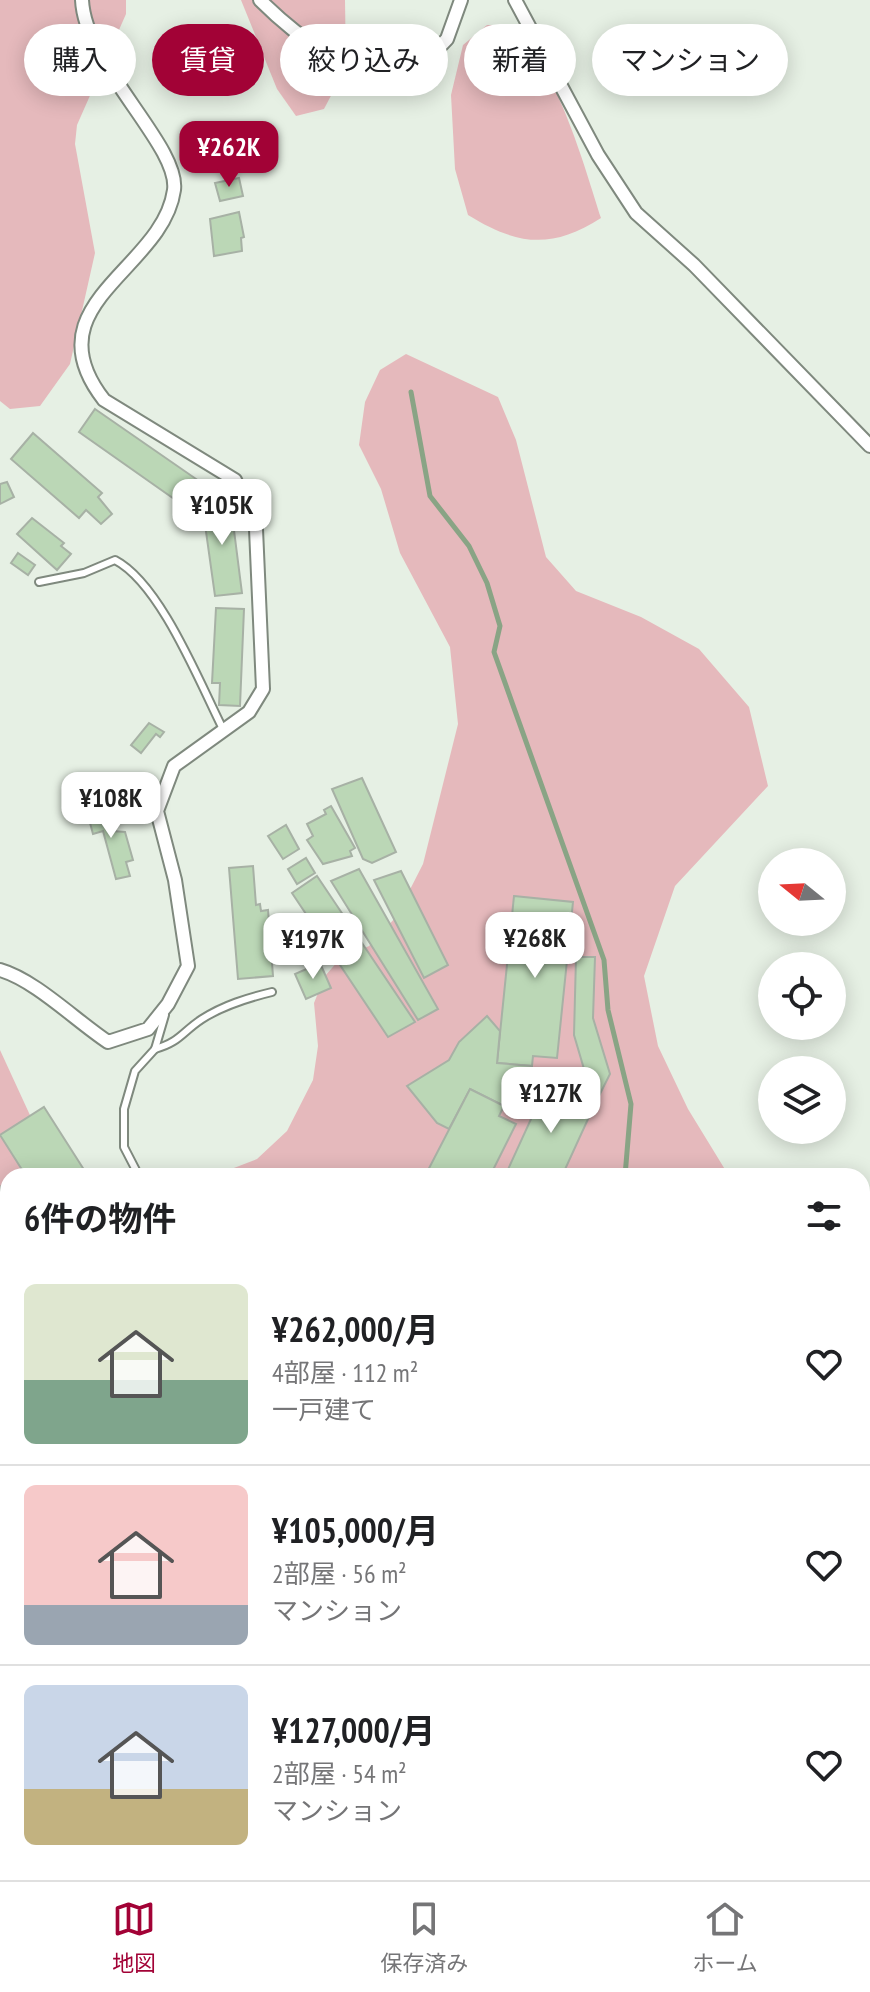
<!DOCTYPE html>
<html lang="ja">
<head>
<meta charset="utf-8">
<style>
	body { margin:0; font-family:"PT Sans Narrow","Noto Sans JP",sans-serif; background:#f6f6f6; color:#202124; height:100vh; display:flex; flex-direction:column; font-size:30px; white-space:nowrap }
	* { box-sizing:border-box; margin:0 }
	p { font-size:26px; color:#757577 }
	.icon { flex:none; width:44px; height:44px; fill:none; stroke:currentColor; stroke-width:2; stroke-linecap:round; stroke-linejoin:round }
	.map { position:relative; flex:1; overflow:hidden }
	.side { position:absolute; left:0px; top:1168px; width:870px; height:712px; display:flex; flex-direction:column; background:#fff; border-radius:24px 24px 0 0; box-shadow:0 4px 20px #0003 }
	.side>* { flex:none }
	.guide { position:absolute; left:24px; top:24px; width:822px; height:72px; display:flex; gap:16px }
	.needle { width:52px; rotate:288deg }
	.tools { position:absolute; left:758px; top:848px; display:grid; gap:16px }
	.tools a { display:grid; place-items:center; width:88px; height:88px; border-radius:50%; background:#fff; box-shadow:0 4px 20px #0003; font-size:40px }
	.price { position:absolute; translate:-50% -68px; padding:0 18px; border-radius:16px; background:#fff; color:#222; font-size:26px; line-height:52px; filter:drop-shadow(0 2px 4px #0008) }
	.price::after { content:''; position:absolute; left:50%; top:48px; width:24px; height:18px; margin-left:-12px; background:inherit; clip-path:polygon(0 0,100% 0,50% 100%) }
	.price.selected { background:#a20236; color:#fff }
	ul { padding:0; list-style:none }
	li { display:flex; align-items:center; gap:24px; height:200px; padding:0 24px }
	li+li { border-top:2px solid #e0e0e0 }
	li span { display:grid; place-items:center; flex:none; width:224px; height:160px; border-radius:12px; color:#555 }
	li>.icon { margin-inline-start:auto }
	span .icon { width:96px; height:96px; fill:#fffc; stroke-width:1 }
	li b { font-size:34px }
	h2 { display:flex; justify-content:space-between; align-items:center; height:96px; padding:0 24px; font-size:34px }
	.pill { padding:0 28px; border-radius:36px; background:#fff; box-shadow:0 4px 20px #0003; font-size:28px; line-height:72px }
	.pill.selected { background:#a20236; color:#fff }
	.menu { display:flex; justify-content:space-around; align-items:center; height:112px; border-top:2px solid #e0e0e0; background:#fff; font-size:22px; color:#757577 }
	.menu a { display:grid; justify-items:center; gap:4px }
	.menu .selected { color:#a20236 }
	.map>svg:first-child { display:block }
	.green { fill:#e5b9bc }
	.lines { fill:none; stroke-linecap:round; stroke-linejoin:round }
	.stream { stroke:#89a485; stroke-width:5 }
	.building { fill:#bbd7b6; stroke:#a7b1a5; stroke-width:2 }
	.service-casing { stroke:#7f897e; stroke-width:10 }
	.minor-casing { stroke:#7f897e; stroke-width:16 }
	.tertiary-casing { stroke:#7f897e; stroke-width:20 }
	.service { stroke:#fff; stroke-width:6 }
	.minor { stroke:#fff; stroke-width:12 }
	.tertiary { stroke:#fff; stroke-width:16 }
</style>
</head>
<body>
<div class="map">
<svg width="870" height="1880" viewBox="0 0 870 1880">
	<rect width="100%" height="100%" fill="#e6f0e4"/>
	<g class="green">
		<polygon points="0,0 126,0 126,14 77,125 75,144 95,253 70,364 40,406 10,409 0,401"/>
		<polygon points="241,0 345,0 346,67 324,109 296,116 277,89"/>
		<path d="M487 25C492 25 500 25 505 27 552 46 586 172 601 218 551 250 517 245 468 215L455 169 451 95 463 45Z"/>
		<polygon points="406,354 498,397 516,440 546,557 576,591 641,617 699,649 749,707 768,786 675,886 644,976 658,1046 688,1109 729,1176 213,1176 257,1159 287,1131 313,1080 318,1046 314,1003 325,976 339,960 369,946 396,917 423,864 458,724 450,647 400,553 381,489 359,445 365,402 380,370"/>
		<polygon points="0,1050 58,1176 8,1176 8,1347 0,1333"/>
		<polygon points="0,1509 8,1514 8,1757 0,1750"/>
		<polygon points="870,1627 870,1880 754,1880 747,1872 862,1872 862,1632"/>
		<polygon points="78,1872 603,1872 610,1880 80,1880"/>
	</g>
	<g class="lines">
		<g class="stream">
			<polyline points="411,392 430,496 469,546 487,583 500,626 494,652 604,960 608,1010 631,1104 625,1176"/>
			<polyline points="0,1362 8,1380"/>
			<polyline points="808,1872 819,1880"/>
		</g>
	</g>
	<g class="building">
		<polygon points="239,178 243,196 220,201 215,183"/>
		<polygon points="239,212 244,237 241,238 242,251 214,256 210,219"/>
		<polygon points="95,409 199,481 177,501 79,432"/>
		<polygon points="33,433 102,493 98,497 112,514 101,524 86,510 79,518 11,459"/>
		<polygon points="7,482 14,497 0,504 0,484"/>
		<polygon points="230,499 242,593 215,596 202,503"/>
		<polygon points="32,518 64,543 61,546 71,554 57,570 17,534"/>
		<polygon points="18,553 35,565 28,575 11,563"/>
		<polygon points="216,608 244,609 240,706 219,705 220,683 212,683"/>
		<polygon points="149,723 164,732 160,737 156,734 141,753 131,745"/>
		<polygon points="362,778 396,852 372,863 363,859 332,789"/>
		<polygon points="104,803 112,831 125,832 133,860 126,862 130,876 116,879 103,831 93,834 86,808"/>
		<polygon points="331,806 355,848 350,851 352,856 323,864 307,840 313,836 307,824 326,814 324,810"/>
		<polygon points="286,825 299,849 283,859 268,836"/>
		<polygon points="306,858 315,873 297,884 288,869"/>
		<polygon points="253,866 256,905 260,904 261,911 268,910 273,976 238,979 229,868"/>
		<polygon points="359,869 438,1009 418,1020 331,881"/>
		<polygon points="401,871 448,965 424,978 374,880"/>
		<polygon points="317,876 415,1022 388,1037 292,893"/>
		<polygon points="514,896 573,902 557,1058 533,1056 532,1066 497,1063"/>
		<polygon points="576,957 595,957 593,1018 610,1074 594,1106 547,1084 551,1076 576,1086 584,1069 574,1035"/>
		<polygon points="320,963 331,988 306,999 295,974"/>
		<polygon points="487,1016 500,1031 497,1063 532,1066 532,1083 504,1106 470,1089 449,1129 437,1123 407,1086 449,1060 459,1042"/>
		<polygon points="547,1084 594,1106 562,1176 505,1176"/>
		<polygon points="470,1089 504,1106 499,1116 516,1124 490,1176 425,1176"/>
		<polygon points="44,1107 88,1176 26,1176 0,1135"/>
		<polygon points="8,1182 8,1223 0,1210 0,1187"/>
		<polygon points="8,1639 8,1680 7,1680 0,1669 0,1644"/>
		<polygon points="8,1716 8,1739 0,1724 0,1720"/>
		<polygon points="7,1758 8,1758 8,1794 0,1780 0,1762"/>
	</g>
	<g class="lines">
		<g class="service-casing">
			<g id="service">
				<path d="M39 582 84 573 115 560C161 584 200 684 224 731"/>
				<path d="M155 1049C180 1042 182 1032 202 1019 224 1005 247 998 272 992"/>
				<polyline points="139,1176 124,1147 124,1109 135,1071 155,1049 165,1015"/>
			</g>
		</g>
		<g class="minor-casing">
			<g id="minor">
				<path d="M260 0C298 38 351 76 404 84L447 39 461 0"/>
				<polyline points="515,0 598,155 636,213 694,265 870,446"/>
				<path d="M0 970C35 980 75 1020 108 1042L148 1029 168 1004 188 966 175 880 157 811 174 766 249 712 263 689 256 529 235 480 104 400C29 304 163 270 174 190 180 146 85 66 82 0"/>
				<polyline points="0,1708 8,1703"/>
				<polyline points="862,1825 870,1834"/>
				<polyline points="0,1870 8,1866"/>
				<polyline points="267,1872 282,1880"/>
				<polyline points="714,1872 721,1880"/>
				<polyline points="156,1880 171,1872"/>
			</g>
		</g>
		<g class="tertiary-casing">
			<g id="tertiary">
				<polyline points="862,1571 870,1575"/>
				<polyline points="0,1828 8,1841"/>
				<polyline points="28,1872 33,1880"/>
				<polyline points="374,1872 377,1880"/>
			</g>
		</g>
		<use href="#service" class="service"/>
		<use href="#minor" class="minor"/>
		<use href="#tertiary" class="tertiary"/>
	</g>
</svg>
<div class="tools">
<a><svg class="needle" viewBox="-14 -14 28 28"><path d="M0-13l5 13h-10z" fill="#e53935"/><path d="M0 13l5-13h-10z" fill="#757577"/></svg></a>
<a><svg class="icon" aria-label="locate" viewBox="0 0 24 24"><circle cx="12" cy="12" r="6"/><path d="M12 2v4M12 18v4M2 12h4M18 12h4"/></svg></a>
<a><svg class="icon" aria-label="layers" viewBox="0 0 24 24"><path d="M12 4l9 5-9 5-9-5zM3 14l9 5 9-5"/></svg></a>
</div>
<b class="price selected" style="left:229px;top:189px">¥262K</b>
<b class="price" style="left:222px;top:547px">¥105K</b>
<b class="price" style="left:111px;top:840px">¥108K</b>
<b class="price" style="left:535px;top:980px">¥268K</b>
<b class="price" style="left:313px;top:981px">¥197K</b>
<b class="price" style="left:551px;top:1135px">¥127K</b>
<div class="guide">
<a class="pill">購入</a>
<a class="pill selected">賃貸</a>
<a class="pill">絞り込み</a>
<a class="pill">新着</a>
<a class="pill">マンション</a>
</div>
<section class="side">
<h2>6件の物件<svg class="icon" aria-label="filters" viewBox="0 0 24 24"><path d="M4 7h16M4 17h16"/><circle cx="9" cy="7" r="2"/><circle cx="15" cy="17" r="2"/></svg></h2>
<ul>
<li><span style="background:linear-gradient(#dfe7d0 60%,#7fa58c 0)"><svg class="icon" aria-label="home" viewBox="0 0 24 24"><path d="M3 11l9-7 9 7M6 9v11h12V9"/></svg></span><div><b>¥262,000/月</b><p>4部屋 · 112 m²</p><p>一戸建て</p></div><svg class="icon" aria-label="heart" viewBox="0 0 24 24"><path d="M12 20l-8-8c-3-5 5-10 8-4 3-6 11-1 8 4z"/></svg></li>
<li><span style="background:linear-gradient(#f6c9c9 75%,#9aa5b1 0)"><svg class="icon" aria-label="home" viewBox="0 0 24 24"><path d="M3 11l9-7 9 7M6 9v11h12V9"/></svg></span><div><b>¥105,000/月</b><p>2部屋 · 56 m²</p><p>マンション</p></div><svg class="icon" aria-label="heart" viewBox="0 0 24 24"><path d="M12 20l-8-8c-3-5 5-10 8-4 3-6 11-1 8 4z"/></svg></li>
<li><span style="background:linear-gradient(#c9d6e8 65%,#c2b280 0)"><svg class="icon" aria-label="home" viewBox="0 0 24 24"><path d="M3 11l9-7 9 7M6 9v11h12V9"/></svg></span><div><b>¥127,000/月</b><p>2部屋 · 54 m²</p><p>マンション</p></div><svg class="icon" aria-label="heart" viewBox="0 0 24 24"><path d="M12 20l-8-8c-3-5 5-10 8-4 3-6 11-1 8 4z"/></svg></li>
</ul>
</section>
</div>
<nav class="menu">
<a class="selected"><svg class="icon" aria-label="map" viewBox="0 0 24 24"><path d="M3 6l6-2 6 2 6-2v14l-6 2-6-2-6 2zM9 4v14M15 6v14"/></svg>地図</a>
<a><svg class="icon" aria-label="saved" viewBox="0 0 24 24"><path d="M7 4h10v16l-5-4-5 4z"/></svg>保存済み</a>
<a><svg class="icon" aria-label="home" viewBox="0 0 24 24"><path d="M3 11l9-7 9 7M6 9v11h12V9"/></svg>ホーム</a>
</nav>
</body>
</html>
